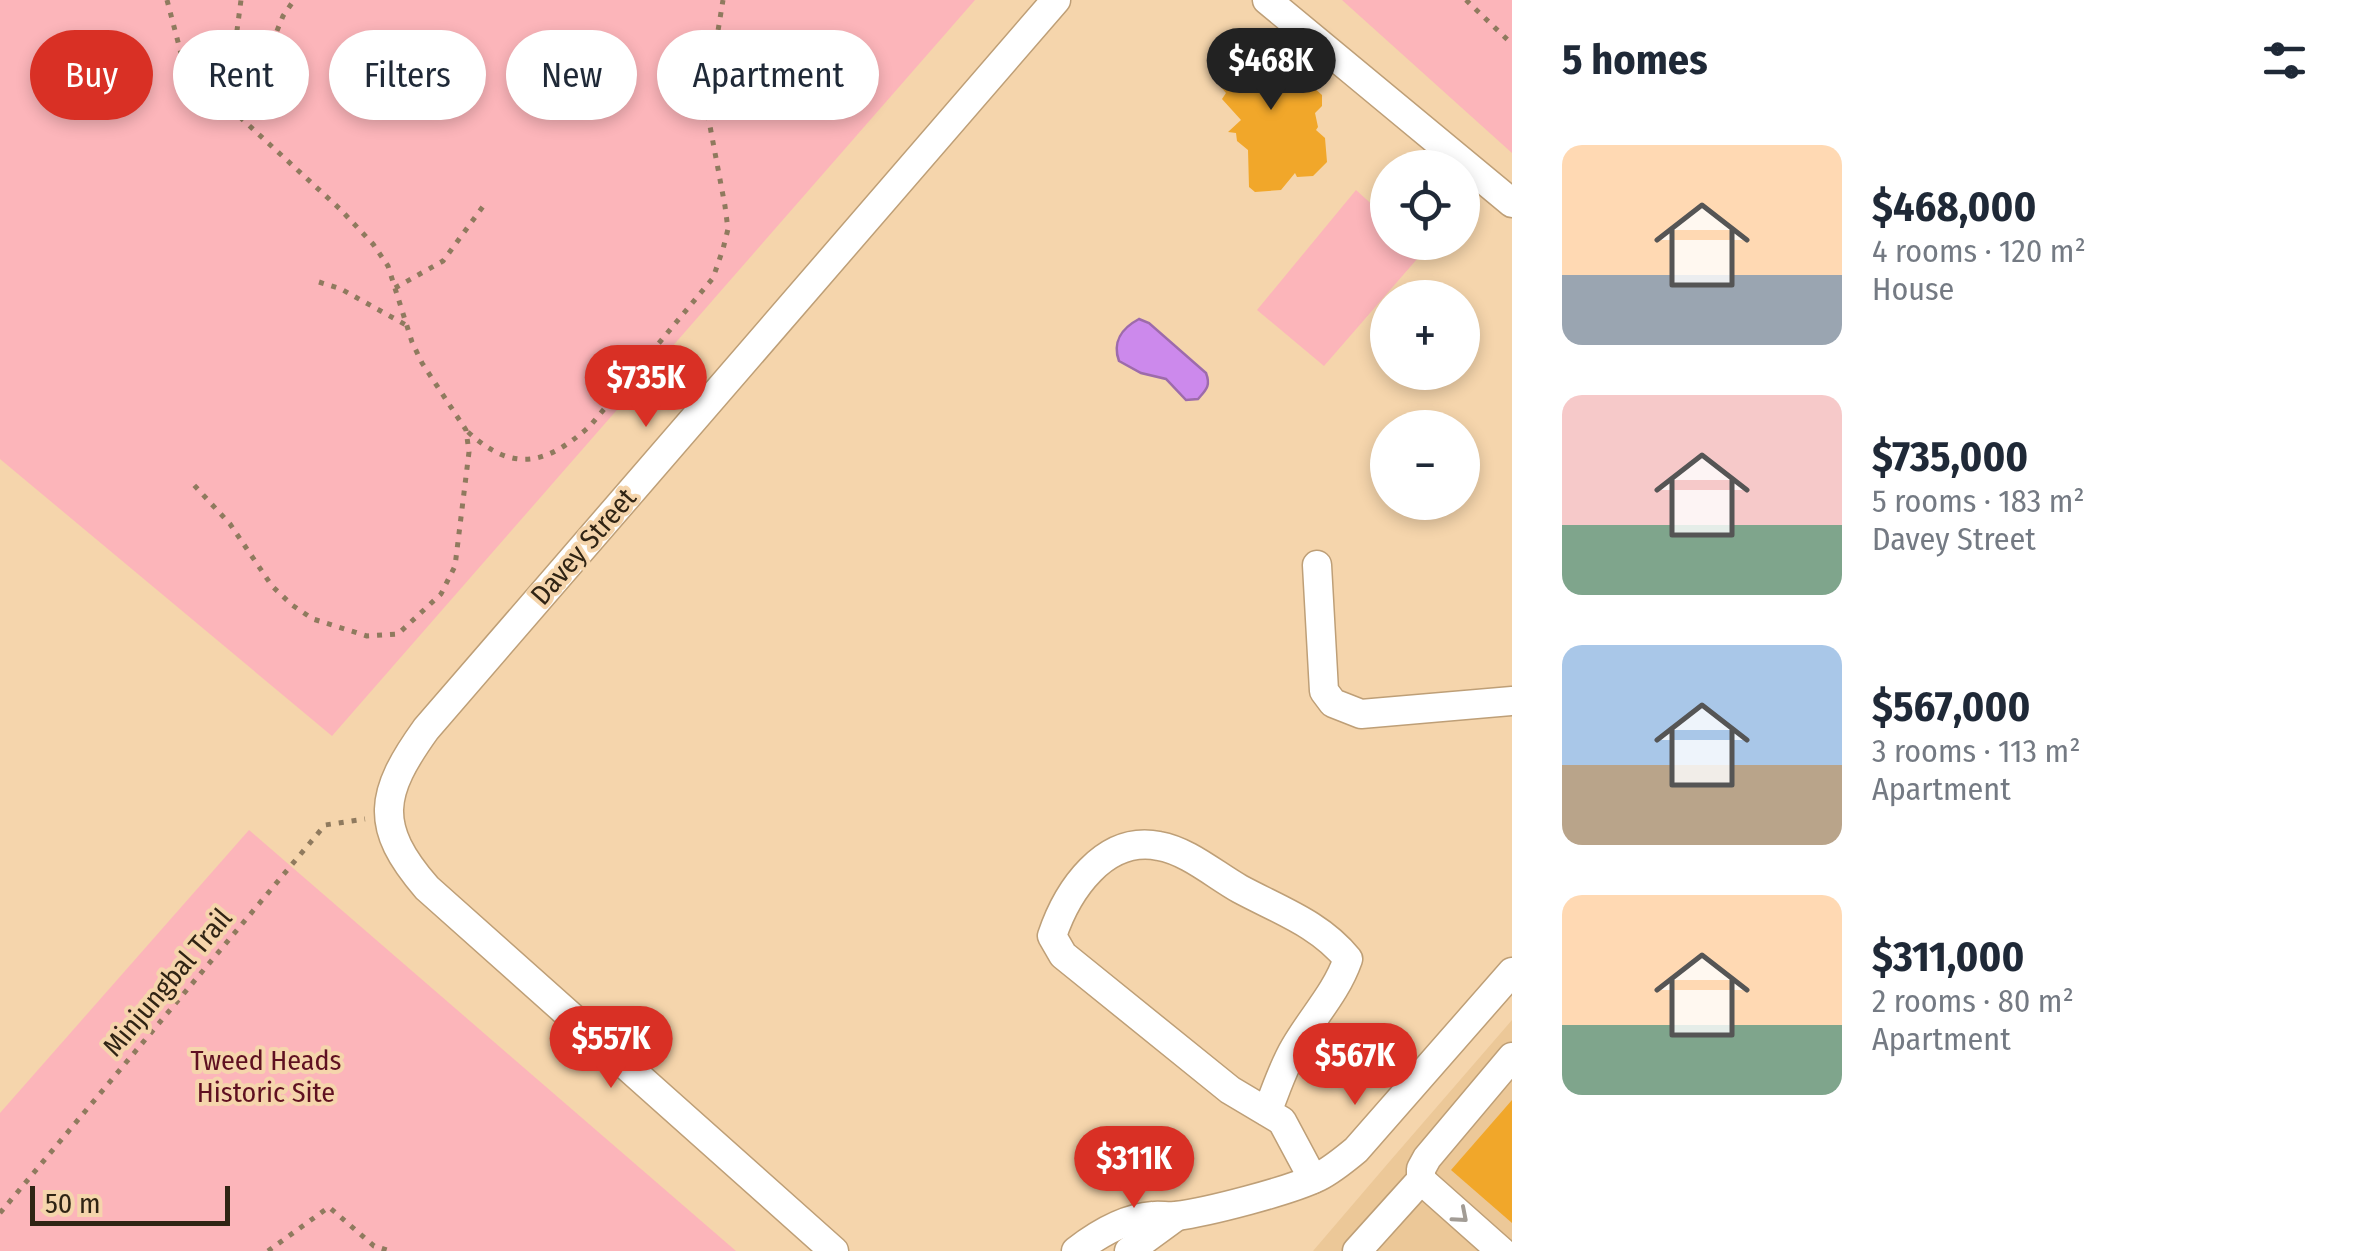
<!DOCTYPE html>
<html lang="en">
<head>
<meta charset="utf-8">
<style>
	body { margin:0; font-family:"Fira Sans Condensed",sans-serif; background:#f2f2f3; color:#1f2937; height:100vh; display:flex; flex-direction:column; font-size:38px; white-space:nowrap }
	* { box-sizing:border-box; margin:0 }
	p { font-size:32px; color:#747a83 }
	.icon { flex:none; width:55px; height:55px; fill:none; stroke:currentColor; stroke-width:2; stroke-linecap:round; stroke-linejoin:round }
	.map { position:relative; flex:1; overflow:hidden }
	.side { display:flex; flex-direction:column; background:#fff; width:850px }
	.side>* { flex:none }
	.top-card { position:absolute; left:30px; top:30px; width:950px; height:90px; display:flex; gap:20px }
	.controls { position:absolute; left:1370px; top:150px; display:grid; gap:20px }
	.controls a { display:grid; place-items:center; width:110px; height:110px; border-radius:50%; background:#fff; box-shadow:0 5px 15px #0003; font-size:50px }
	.scale { position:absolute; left:30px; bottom:25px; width:200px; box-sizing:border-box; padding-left:10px; border:5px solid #302414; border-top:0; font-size:28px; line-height:35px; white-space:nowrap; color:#302414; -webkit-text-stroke:8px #f5d5ac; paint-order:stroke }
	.price { position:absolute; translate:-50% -85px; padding:0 22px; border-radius:35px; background:#d93025; color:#fff; font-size:32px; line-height:65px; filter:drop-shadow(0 2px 5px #0008) }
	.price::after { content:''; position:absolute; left:50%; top:60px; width:30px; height:22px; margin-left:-15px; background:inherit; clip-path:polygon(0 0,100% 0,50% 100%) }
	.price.selected { background:#222; color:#fff }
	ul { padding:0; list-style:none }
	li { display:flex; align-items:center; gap:30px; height:250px; padding:0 50px }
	li span { display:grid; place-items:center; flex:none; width:280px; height:200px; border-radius:20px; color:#555 }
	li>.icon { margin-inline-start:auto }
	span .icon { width:120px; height:120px; fill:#fffc; stroke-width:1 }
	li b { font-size:42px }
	h2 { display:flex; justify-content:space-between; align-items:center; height:120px; padding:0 50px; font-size:42px }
	.tag { padding:0 35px; border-radius:45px; background:#fff; box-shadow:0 5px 15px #0003; font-size:35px; line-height:90px }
	.tag.selected { background:#d93025; color:#fff }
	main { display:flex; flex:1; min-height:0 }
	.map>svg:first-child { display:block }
	.built { fill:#ecc898 }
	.green { fill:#fcb5ba }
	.water { fill:#cc89ec; stroke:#9d6bab; stroke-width:2.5 }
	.building { fill:#f1a72a }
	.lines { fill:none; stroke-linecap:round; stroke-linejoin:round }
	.minor-casing { stroke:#be9f77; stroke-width:31 }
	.path { stroke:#8f7a5e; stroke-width:5; stroke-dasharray:5 8; stroke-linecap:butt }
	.minor { stroke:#fff; stroke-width:28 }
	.oneway { stroke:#a29c95 }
	.labels { text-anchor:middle; stroke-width:8; stroke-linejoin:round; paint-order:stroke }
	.street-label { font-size:28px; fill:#302414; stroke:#f5d5ac }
	.park-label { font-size:28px; fill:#5f1021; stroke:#f5d5ac }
</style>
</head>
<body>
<main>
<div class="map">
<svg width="1512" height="1251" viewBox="0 0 1512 1251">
	<rect width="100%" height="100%" fill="#f5d5ac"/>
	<polygon class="built" points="1512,1020 1512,1251 1313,1251 1390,1161"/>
	<g class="green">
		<polygon points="0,0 975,0 332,736 0,459"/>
		<polygon points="1342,0 1512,0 1512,153"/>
		<polygon points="1356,190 1387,218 1388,242 1415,243 1424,251 1324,366 1257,310"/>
		<polygon points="249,830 736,1251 0,1251 0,1113"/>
	</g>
	<path class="water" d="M1139 319 1149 323 1206 373C1211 386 1206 390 1198 399L1186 400 1166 379 1141 373 1119 361C1112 342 1122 328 1139 319Z"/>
	<g class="building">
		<polygon points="1275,28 1281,33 1283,48 1279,52 1291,61 1283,73 1292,80 1284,89 1289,93 1298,84 1312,86 1322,95 1322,106 1315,113 1318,127 1316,130 1325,138 1327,162 1313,176 1297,177 1295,173 1281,190 1255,192 1249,187 1248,150 1237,141 1236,133 1228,132 1241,120 1222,99 1226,93 1215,80 1213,57 1218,50 1242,50 1247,43 1255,42 1261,47 1260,35 1267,29"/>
		<polygon points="1512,1100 1512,1223 1451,1170"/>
	</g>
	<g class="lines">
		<g class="minor-casing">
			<g id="minor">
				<polyline points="1267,0 1512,203"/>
				<polyline points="1317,565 1324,691 1333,703 1361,714 1512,701"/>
				<path d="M1267 1112C1276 1090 1283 1067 1295 1047 1313 1016 1336 993 1348 959 1320 924 1279 910 1240 889 1215 875 1188 851 1159 846 1104 835 1067 891 1052 936L1063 955 1230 1090 1282 1121 1313 1179"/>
				<polyline points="1421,1180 1501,1251"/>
				<path d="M834 1251 427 888C373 826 380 793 426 729L1056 0"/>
				<path d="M1076 1251C1098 1234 1125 1218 1153 1216 1160 1215 1168 1217 1176 1216 1208 1212 1289 1191 1318 1177 1332 1170 1344 1160 1356 1150L1512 972"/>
				<polyline points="1129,1251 1177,1216"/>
				<polyline points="1357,1251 1421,1180 1421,1169 1427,1158 1512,1057"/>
			</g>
		</g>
		<g class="path">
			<polyline points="167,0 183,61 193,74 340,209 373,244 388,266 412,342 422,363 466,430 469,452 455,566 441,594 398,634 367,636 313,619 292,605 272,586 230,524 194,485"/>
			<polyline points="1466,0 1512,44"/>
			<polyline points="212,91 236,38 241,0"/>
			<polyline points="230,108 264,63 283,16 294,0"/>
			<polyline points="319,282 341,289 406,325"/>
			<polyline points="395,288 443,261 487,201"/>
			<path d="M468 432C514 474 547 464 590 426L713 278 723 249 728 229 725 206 706 105 723 0"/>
			<polyline points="0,1213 325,825 365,819"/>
			<polyline points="268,1251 329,1207 374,1246 390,1251"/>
		</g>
		<use href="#minor" class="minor"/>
	</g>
	<defs><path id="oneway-chevron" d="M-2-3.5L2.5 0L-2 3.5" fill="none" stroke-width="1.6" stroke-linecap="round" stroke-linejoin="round" transform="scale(2.5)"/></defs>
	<use class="oneway" href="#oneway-chevron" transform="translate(1461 1216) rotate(41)"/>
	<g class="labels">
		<g class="street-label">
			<text transform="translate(583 546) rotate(-49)" y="10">Davey Street</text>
			<text transform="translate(167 982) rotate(-50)" y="10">Minjungbal Trail</text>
		</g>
		<g class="park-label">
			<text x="266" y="1070">Tweed Heads<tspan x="266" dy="32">Historic Site</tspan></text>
		</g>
	</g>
</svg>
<div class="controls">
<a><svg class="icon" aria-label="locate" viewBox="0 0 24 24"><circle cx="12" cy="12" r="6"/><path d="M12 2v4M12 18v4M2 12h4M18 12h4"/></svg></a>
<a>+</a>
<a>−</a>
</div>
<div class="scale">50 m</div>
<b class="price selected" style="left:1271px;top:113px">$468K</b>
<b class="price" style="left:646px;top:430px">$735K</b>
<b class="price" style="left:611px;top:1091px">$557K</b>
<b class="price" style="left:1355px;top:1108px">$567K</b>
<b class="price" style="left:1134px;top:1211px">$311K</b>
<div class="top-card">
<a class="tag selected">Buy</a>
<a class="tag">Rent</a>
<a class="tag">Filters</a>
<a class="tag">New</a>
<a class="tag">Apartment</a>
</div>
</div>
<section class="side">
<h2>5 homes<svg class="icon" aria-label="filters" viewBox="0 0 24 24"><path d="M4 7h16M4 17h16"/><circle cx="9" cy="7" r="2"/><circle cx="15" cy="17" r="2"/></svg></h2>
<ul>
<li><span style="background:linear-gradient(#ffd9b3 65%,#9aa5b1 0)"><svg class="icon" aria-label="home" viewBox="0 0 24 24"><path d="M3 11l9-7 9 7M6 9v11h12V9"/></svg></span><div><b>$468,000</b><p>4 rooms · 120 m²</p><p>House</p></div></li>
<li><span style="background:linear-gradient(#f6c9c9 65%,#7fa58c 0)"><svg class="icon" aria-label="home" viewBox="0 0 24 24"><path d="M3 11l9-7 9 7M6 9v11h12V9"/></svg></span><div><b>$735,000</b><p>5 rooms · 183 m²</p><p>Davey Street</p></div></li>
<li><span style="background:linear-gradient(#a9c7e8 60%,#b9a48a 0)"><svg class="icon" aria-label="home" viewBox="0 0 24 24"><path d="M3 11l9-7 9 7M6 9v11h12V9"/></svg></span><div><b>$567,000</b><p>3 rooms · 113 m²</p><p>Apartment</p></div></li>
<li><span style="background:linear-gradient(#ffd9b3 65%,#7fa58c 0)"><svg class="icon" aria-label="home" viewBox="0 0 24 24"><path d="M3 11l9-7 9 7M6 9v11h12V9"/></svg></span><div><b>$311,000</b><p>2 rooms · 80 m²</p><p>Apartment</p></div></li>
</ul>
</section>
</main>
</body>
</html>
